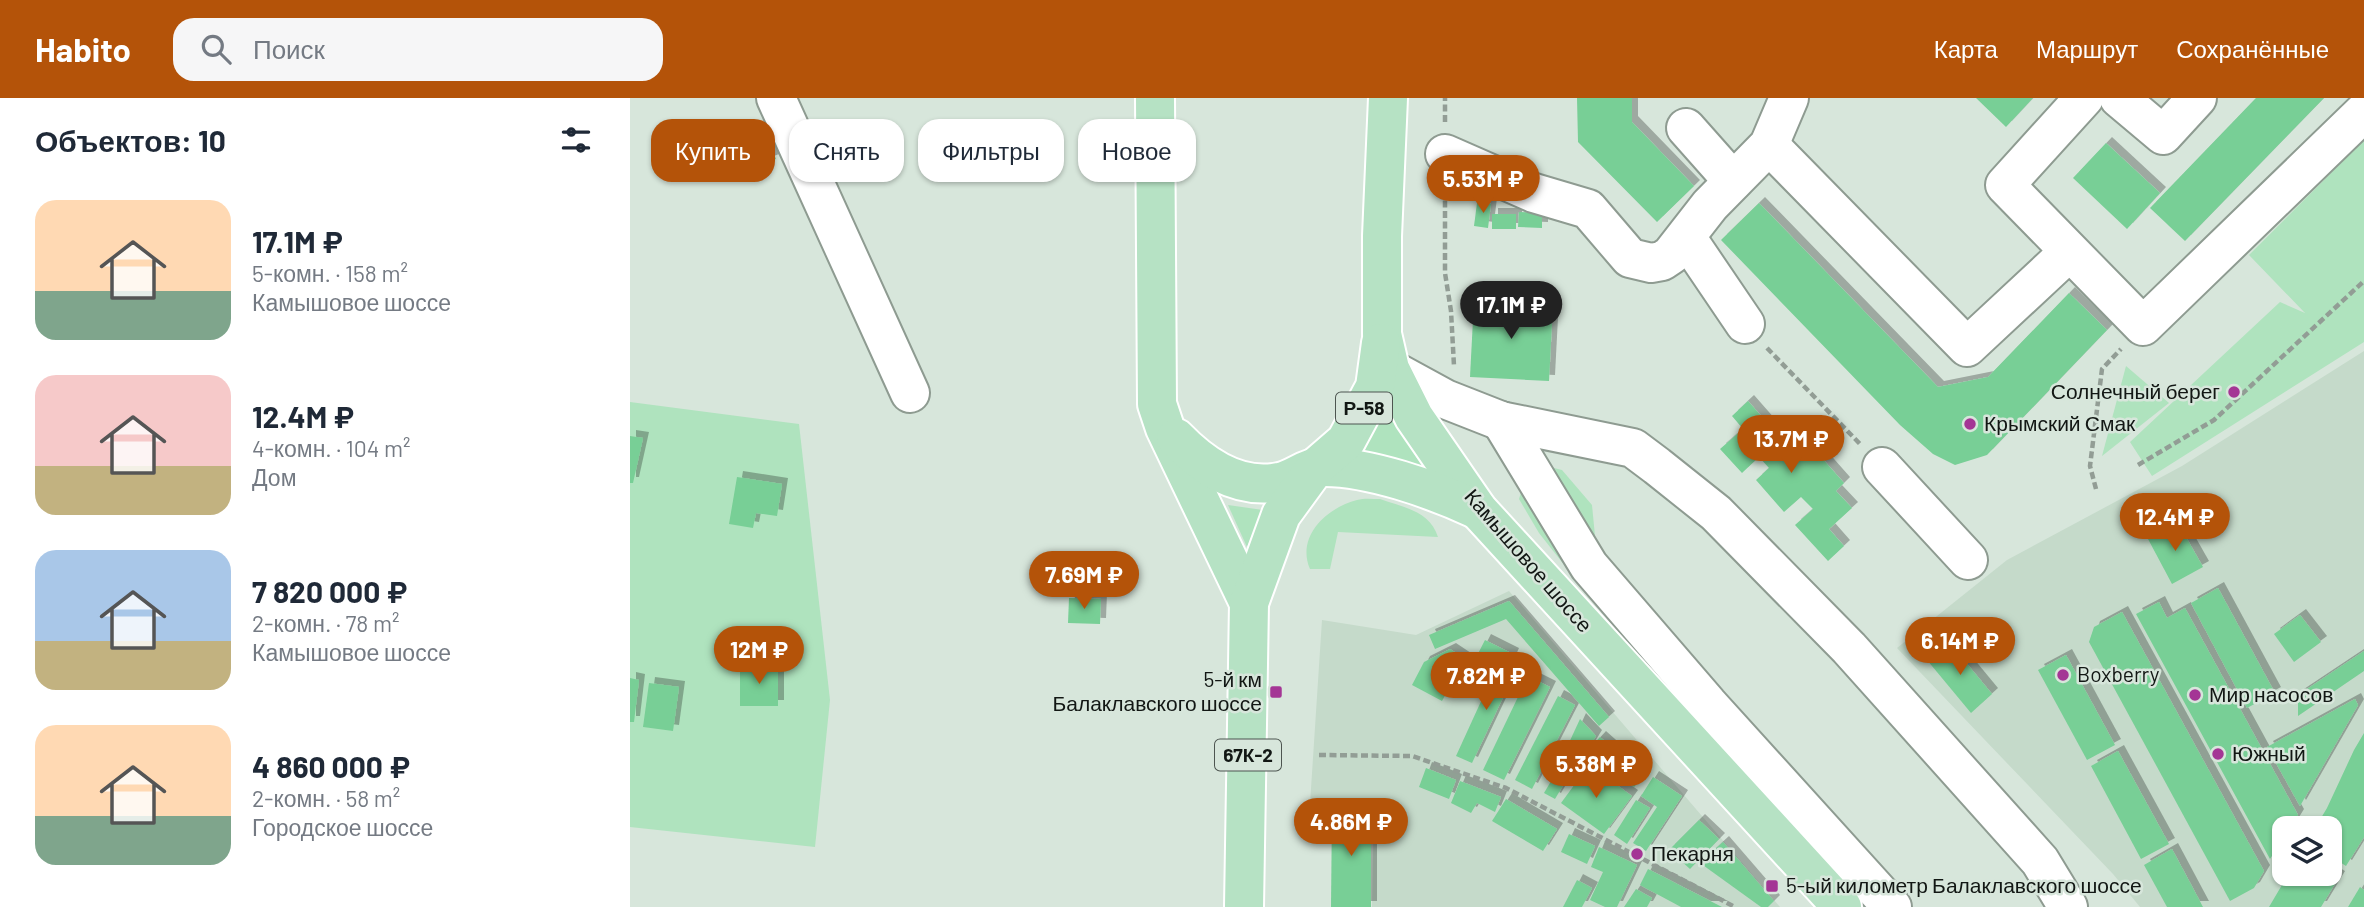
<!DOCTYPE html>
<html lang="ru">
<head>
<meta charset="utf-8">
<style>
	body { margin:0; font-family:Barlow,sans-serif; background:#f6f6f7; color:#1f2937; height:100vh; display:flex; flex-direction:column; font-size:26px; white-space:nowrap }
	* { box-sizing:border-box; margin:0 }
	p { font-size:23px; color:#747a83 }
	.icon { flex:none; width:38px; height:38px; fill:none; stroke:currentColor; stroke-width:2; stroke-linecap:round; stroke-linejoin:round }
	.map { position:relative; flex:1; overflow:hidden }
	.side { display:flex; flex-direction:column; background:#fff; width:630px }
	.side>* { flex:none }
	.guide { position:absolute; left:21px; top:21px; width:665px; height:63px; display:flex; gap:14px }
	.tools { position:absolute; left:1642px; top:718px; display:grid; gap:14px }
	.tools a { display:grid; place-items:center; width:70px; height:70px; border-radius:14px; background:#fff; box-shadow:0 2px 5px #0004; font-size:35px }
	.price { position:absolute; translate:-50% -60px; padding:0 16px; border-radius:24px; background:#b45309; color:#fff; font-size:23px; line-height:46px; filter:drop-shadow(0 2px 4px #0008) }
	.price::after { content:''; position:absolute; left:50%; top:42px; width:21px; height:16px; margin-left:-10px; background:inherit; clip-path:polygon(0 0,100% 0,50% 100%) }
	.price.current { background:#222; color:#fff }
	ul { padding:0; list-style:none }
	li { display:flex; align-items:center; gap:21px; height:175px; padding:0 35px }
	li span { display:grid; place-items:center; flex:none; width:196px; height:140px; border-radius:21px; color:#555 }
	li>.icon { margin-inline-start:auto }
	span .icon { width:84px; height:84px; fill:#fffc; stroke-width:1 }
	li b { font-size:30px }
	h2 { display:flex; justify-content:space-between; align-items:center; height:84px; padding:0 35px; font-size:30px }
	.pill { padding:0 24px; border-radius:21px; background:#fff; box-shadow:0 2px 5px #0004; font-size:24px; line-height:63px }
	.pill.current { background:#b45309; color:#fff }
	header { display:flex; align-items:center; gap:42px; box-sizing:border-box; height:98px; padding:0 35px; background:#b45309; color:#fff }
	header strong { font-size:33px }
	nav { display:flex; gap:38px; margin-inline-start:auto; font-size:24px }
	.search { width:490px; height:63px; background:#f6f6f7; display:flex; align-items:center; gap:18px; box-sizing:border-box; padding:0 24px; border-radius:21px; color:#747a83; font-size:26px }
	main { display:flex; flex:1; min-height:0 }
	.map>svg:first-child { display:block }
	.built { fill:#c5daca; fill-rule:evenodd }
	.green { fill:#afe3be }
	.building { fill:#78cf96; filter:url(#shadow) }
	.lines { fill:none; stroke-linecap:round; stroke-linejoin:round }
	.minor-casing { stroke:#8e9b91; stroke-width:42 }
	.major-casing { stroke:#fff; stroke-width:42 }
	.path { stroke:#929d95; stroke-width:4.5; stroke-dasharray:7 3.5; stroke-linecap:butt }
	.minor { stroke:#fff; stroke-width:38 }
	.major { stroke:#b6e2c4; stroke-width:38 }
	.poi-dot { fill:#a43695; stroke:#d7e6db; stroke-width:2.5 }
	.labels { text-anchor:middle; stroke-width:5; stroke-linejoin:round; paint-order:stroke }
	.shield { fill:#d7e6db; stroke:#4d5550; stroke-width:2 }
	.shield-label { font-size:19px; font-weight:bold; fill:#121714 }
	.poi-label { font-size:21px; fill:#121714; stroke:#d7e6db; text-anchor:start }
	.street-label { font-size:21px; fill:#121714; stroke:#d7e6db }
</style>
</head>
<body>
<header>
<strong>Habito</strong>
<div class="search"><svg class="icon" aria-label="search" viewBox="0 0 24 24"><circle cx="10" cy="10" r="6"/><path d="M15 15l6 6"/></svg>Поиск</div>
<nav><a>Карта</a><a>Маршрут</a><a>Сохранённые</a></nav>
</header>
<main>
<section class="side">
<h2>Объектов: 10<svg class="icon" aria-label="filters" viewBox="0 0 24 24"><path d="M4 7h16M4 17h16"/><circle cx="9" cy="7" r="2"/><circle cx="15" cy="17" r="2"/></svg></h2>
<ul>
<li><span style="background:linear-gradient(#ffd9b3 65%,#7fa58c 0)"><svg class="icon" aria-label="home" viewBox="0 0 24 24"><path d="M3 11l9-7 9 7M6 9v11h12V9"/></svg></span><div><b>17.1M ₽</b><p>5-комн. · 158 m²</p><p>Камышовое шоссе</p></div></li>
<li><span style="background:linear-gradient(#f6c9c9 65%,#c2b280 0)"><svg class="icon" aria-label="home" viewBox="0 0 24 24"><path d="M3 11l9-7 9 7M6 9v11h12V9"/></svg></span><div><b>12.4M ₽</b><p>4-комн. · 104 m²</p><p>Дом</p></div></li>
<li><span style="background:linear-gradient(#a9c7e8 65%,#c2b280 0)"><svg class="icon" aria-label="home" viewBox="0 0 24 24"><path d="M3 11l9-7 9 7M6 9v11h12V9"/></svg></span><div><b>7 820 000 ₽</b><p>2-комн. · 78 m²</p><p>Камышовое шоссе</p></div></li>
<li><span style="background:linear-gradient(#ffd9b3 65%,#7fa58c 0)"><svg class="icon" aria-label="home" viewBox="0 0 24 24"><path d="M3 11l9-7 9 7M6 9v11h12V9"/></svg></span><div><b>4 860 000 ₽</b><p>2-комн. · 58 m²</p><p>Городское шоссе</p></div></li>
</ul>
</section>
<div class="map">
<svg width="1734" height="809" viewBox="0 0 1734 809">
	<defs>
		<filter id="shadow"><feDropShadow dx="6" dy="-6" stdDeviation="0" flood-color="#0004"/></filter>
	</defs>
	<rect width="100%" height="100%" fill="#d7e6db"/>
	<g class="built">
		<path d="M1734 253V809H1510L1483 776 1267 550 1377 462 1552 368ZM1654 730H1699V775H1654Z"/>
		<polygon points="879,493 1150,809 742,809 744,707 680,706 692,522 786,537"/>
	</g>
	<g class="green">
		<polygon points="1734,42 1734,244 1522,378 1500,344 1650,204 1675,215 1619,157"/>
		<polygon points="1496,268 1539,305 1472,358"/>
		<polygon points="0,304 169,326 200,602 185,749 0,729"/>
		<polygon points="755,310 792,368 734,353"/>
		<polygon points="912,367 932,372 962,407 965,438 935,468 909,435 889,401 897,376"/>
		<path d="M750 401C773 409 800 413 808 439L708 434 700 471H680C666 439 696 410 727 402 734 400 742 401 750 401Z"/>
		<polygon points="598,407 633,412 617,449"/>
	</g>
	<g class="building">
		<polygon points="947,0 1002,0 1002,24 1064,88 1027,124 948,44"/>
		<polygon points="1346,0 1403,0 1376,29"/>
		<polygon points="1626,0 1694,0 1555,143 1520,110"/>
		<polygon points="134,33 146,61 132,66 127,54 91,68 85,52"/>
		<polygon points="1476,45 1530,95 1497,131 1443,80"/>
		<polygon points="847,105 861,106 858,130 844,128"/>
		<polygon points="1129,105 1308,289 1358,279 1439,195 1477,232 1357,357 1325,367 1303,356 1270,327 1091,142"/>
		<polygon points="889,114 912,115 912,130 888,129"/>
		<rect x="862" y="116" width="24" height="15"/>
		<polygon points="844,202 923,206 919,283 840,279"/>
		<polygon points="1118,303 1147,336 1160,324 1214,385 1206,393 1222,410 1199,431 1214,448 1198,463 1165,427 1183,411 1171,399 1154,414 1126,382 1139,370 1129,359 1112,375 1090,351 1113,331 1102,318"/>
		<polygon points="0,338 13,340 3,385 0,385"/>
		<polygon points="107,379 152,386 147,418 126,415 123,430 99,426"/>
		<polygon points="1548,425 1573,469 1542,486 1518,441"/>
		<polygon points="1588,490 1645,595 1617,610 1561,505"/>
		<polygon points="439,500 471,501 470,526 438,525"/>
		<polygon points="879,503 979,619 969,628 876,521 805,551 799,537"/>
		<polygon points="1529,504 1537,520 1555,510 1668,717 1660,730 1654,730 1654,739 1640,761 1506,516"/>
		<polygon points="1492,514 1634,773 1624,790 1600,803 1459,544 1464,529"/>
		<polygon points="1670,517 1691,544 1664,564 1644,536"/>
		<polygon points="855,542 883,556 878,567 866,561 850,593 833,585"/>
		<polygon points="1319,544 1362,596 1341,615 1297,562"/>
		<polygon points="820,551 835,561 812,603 782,587 794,564"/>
		<polygon points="1734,553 1734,573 1668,618 1668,597"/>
		<polygon points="1436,557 1485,647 1457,662 1408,572"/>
		<polygon points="869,564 886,572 842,665 826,658"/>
		<rect x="110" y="568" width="38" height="40"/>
		<polygon points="898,578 920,589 874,682 853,672"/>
		<polygon points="0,580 9,582 4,624 0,624"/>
		<polygon points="19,585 49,589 43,633 13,629"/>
		<polygon points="928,598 945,607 902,691 885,682"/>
		<polygon points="1725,601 1728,607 1670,708 1637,649"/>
		<polygon points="950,621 966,638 945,672 931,662"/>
		<polygon points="1734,635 1734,739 1716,768 1699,757 1699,730 1685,730 1697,710 1724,652"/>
		<polygon points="970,639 1014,678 1004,689 959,651"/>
		<polygon points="1488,653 1539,746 1511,761 1461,668"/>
		<polygon points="959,667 1002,698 974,736 931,705"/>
		<polygon points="930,668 941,674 925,701 914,695"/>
		<polygon points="796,670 826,682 819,701 789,689"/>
		<polygon points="1023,679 1052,698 1016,753 1003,745 1027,709 1011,698"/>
		<polygon points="830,683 871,699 865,714 847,705 841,715 821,705"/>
		<polygon points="876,701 927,731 913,753 862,723"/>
		<polygon points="1006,702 1020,710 997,746 984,737"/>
		<polygon points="702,710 741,710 741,809 701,809"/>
		<polygon points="1069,722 1089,741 1060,771 1039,752"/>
		<polygon points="939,736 965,748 957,766 931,754"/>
		<polygon points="1093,744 1144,803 1138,809 1131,809 1070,765"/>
		<polygon points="969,749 1007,767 987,809 975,809 960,802 973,774 961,769"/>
		<polygon points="1542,751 1573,809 1537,809 1514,767"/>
		<polygon points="1018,771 1092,809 1051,809 1010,787"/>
		<polygon points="1699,773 1709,779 1691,809 1639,809 1659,775 1699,775"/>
		<polygon points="947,782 962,790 952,809 933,809"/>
		<polygon points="1730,789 1734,792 1734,809 1718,809"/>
		<polygon points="1006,791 1022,800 1017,809 994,809"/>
	</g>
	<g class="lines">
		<g class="minor-casing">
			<g id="minor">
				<polyline points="146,0 280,295"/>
				<polyline points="1454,0 1375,87 1513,228 1734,14"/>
				<polyline points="1489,0 1533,37 1567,0"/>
				<polyline points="1056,30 1103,83"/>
				<polyline points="1139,47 1337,249 1439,154"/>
				<polyline points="815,56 904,95 958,111 1000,160 1021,165 1032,163 1041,157 1080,107 1139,47 1159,0"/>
				<polyline points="1056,139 1115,226"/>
				<polyline points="760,271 815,301 871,323 1003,350 1027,368 1086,415 1219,550 1410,763 1438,809"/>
				<polyline points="871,323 959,468 1078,606 1262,809"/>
				<polyline points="1252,369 1338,462"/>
			</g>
		</g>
		<g class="major-casing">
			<g id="major">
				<polyline points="525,0 527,306 535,330 619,505"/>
				<polyline points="758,0 752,138 752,236 760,271 784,319 848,412 1212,809"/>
				<path d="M546 340C573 368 608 392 649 384 663 382 675 370 689 369 737 367 805 392 848 412"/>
				<polyline points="614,809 619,505 651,417 686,369 716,343 745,289 751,245"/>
			</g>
		</g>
		<g class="path">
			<polyline points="815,24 815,0"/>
			<polyline points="815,92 815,175 821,213 824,268"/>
			<polyline points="1137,250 1231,347"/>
			<polyline points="1508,367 1584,322 1734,183"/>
			<polyline points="1466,391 1460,368 1472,271 1491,251"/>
			<polyline points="689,657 782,658 876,690 1105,809"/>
		</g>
		<use href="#minor" class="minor"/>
		<use href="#major" class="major"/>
	</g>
	<g class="poi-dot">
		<circle cx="1604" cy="294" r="7"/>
		<circle cx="1340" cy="326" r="7"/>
		<circle cx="1433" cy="577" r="7"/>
		<rect x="639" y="587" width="14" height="14" rx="3.5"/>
		<circle cx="1565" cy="597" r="7"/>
		<circle cx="1588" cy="656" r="7"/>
		<circle cx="1007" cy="756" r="7"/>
		<rect x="1135" y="781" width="14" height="14" rx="3.5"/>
	</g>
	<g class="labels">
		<g class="shield">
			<rect x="706" y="294.5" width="56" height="31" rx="5"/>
			<rect x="585" y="641.5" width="66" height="31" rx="5"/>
		</g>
		<g class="shield-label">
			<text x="734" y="317">Р-58</text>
			<text x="618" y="664">67К-2</text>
		</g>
		<g class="poi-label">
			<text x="1590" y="301" text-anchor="end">Солнечный берег</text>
			<text x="1354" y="333">Крымский Смак</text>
			<text x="1447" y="584">Boxberry</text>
			<text x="632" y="589" text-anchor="end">5-й км<tspan x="632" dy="24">Балаклавского шоссе</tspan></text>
			<text x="1579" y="604">Мир насосов</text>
			<text x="1602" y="663">Южный</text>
			<text x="1021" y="763">Пекарня</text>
			<text x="1156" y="795">5-ый километр Балаклавского шоссе</text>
		</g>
		<g class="street-label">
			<text transform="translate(898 463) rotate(49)" y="7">Камышовое шоссе</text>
		</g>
	</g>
</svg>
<div class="tools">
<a><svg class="icon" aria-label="layers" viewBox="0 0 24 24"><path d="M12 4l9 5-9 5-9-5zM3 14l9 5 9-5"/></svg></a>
</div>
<b class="price" style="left:853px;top:117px">5.53M ₽</b>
<b class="price current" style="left:881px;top:243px">17.1M ₽</b>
<b class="price" style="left:1161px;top:377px">13.7M ₽</b>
<b class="price" style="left:1545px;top:455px">12.4M ₽</b>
<b class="price" style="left:454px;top:513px">7.69M ₽</b>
<b class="price" style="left:1330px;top:579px">6.14M ₽</b>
<b class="price" style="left:129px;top:588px">12M ₽</b>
<b class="price" style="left:856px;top:614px">7.82M ₽</b>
<b class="price" style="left:966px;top:702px">5.38M ₽</b>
<b class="price" style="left:721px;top:760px">4.86M ₽</b>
<div class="guide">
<a class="pill current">Купить</a>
<a class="pill">Снять</a>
<a class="pill">Фильтры</a>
<a class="pill">Новое</a>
</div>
</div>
</main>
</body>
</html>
